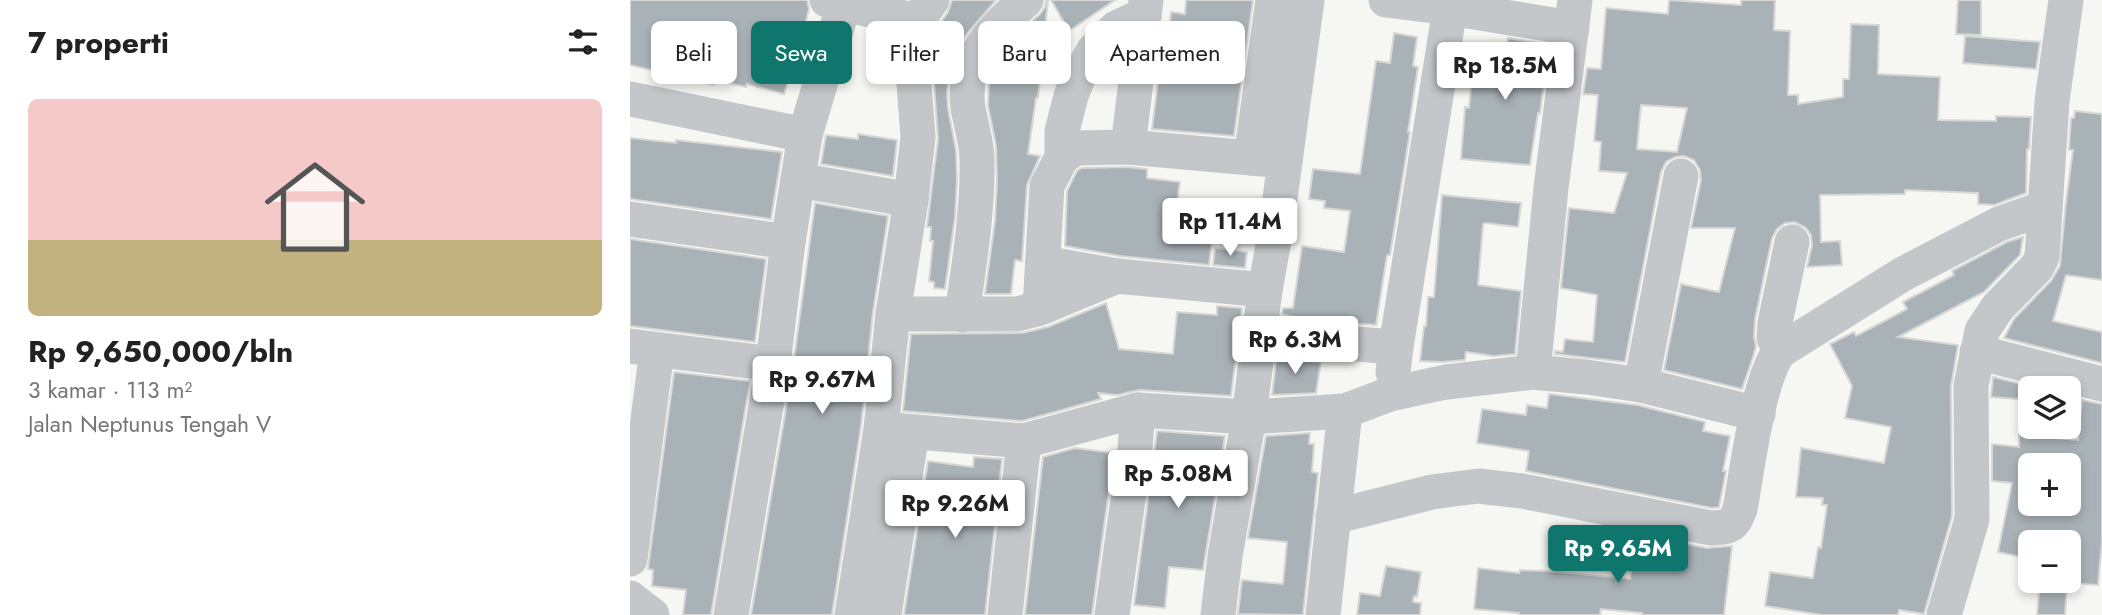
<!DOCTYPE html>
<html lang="id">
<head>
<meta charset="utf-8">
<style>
	body { margin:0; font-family:Jost,sans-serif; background:#f2f2f2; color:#222; height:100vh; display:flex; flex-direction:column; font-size:26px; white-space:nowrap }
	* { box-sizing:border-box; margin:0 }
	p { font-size:23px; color:#767676 }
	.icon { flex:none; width:38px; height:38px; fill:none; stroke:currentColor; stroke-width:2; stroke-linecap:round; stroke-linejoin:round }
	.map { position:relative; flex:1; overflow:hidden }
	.side { display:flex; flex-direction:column; background:#fff; width:630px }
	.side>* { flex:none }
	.top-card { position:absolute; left:21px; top:21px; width:665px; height:63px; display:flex; gap:14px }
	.fabs { position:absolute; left:1388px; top:376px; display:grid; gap:14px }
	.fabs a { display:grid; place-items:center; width:63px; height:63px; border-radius:10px; background:#fff; box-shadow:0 4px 10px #0003; font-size:35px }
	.price { position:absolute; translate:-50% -60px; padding:0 16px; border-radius:7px; background:#fff; color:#222; font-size:23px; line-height:46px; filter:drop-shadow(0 2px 4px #0008) }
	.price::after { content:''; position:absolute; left:50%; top:42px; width:21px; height:16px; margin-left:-10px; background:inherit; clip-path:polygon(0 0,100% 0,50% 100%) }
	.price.selected { background:#0f766e; color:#fff }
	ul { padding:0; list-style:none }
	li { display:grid; align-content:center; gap:14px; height:371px; padding:0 28px }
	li+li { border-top:2px solid #e0e0e0 }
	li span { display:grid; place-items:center; height:217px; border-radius:10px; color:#555 }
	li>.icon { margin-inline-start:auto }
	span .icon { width:126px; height:126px; fill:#fffc; stroke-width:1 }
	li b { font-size:30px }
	h2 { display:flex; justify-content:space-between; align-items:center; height:84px; padding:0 28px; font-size:30px }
	.tag { padding:0 24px; border-radius:10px; background:#fff; box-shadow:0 4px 10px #0003; font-size:24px; line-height:63px }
	.tag.selected { background:#0f766e; color:#fff }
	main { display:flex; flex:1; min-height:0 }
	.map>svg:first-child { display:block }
	.building { fill:#a9b2b7; stroke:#d7d7d5; stroke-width:2; fill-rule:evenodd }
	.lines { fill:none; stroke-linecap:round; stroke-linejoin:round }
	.minor { stroke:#c3c7ca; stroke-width:35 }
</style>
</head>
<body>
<main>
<section class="side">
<h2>7 properti<svg class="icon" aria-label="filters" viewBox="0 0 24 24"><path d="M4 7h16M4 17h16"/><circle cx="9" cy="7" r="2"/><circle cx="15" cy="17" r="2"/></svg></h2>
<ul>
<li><span style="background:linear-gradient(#f6c9c9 65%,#c2b280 0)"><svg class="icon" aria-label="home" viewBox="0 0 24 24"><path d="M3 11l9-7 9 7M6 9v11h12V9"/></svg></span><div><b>Rp 9,650,000/bln</b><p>3 kamar · 113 m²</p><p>Jalan Neptunus Tengah V</p></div></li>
</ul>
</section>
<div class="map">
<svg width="1472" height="615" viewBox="0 0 1472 615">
	<rect width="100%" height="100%" fill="#f6f6f2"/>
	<g class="building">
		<polygon points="0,0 177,0 179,9 175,25 186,28 170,82 159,79 154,94 117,84 116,87 85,80 84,85 0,65"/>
		<polygon points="322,0 366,0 336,35 326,53 320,72 317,91 318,109 326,150 327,179 325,217 315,289 304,288 304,282 299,281 303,241 300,241 301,227 297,227 308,139 304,84 307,28 318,12"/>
		<polygon points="416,0 418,0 408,98 406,98 398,154 410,156 397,185 392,261 385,260 381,294 355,294 365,221 367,180 366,145 358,106 359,79 369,57 386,36 410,14 415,7"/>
		<polygon points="421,0 485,0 439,31"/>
		<polygon points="556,0 623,0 604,136 522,129 531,57 536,57 541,12 555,14"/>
		<path d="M1039 0 1111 5V0H1145L1144 30 1160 31 1158 95H1168V104L1213 97V79H1219L1221 24 1249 25 1248 74 1310 77 1308 120 1366 121V116L1401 117 1399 149H1397L1396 193 1364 205 1348 204V193L1275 190V194L1190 195 1191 242 1210 241 1212 265 1177 267 1182 245 1181 235 1176 228 1165 222 1155 223 1147 229 1142 238 1125 319 1124 337 1126 346 1123 357 1112 389 1034 370 1051 284 1089 292 1105 228H1061L1071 180 1070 170 1064 160 1054 156 1045 157 1036 162 1031 172 995 362 925 354V351L933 352 935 339 963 342 967 295 931 288 939 208 984 213 997 173 969 171 971 142 964 141 968 95 953 94 957 68 971 69 976 8 1038 14ZM1011 105 1057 108 1047 152 1007 149Z"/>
		<polygon points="1328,0 1351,0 1351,35 1326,34"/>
		<polygon points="764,33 787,37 783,66 788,67 778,132 780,132 760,255 757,255 746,325 676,320 652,314 653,308 663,308 672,246 714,252 720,211 694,208 695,201 679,199 683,169 730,174 746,61 760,63"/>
		<polygon points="1335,36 1410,42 1406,69 1333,63"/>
		<polygon points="878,38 919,45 910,113 908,113 900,165 831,159 835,107 839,108 845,45 877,48"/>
		<polygon points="1445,111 1472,114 1472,280 1436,275 1423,321 1472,332 1472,363 1374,338 1384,319 1421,281 1430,266 1436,201 1443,150 1439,150 1441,118 1444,118"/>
		<polygon points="228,134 267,140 263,176 191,164 196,135 228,139"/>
		<polygon points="0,138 46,143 46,140 152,152 141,219 0,199"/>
		<polygon points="497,167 517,169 517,178 550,182 545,217 584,224 579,265 490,256 435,246 437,191 447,171 452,168"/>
		<polygon points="812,195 891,203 888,227 856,223 853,224 848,285 891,291 885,354 864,356 836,352 835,360 812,362 790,361 794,326 796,326 798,297 804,297"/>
		<polygon points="185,203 258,216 243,312 231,426 202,615 121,615 163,367"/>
		<polygon points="1393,237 1390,255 1354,292 1268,337 1328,345 1321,386 1322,516 1294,614 1269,610 1268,615 1192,615 1135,606 1140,572 1183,578 1188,547 1191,548 1197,505 1192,505 1193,498 1166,497 1171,448 1254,463 1261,427 1215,418 1222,386 1200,344 1224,332 1226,336 1277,309 1273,302 1324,275 1322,271 1377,242"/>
		<polygon points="0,239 136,259 125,342 0,326"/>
		<polygon points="585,248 617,252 615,268 583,265"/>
		<polygon points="476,303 489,349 543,354 547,312 587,315 587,306 612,308 601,396 509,390 487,395 468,393 471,399 392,421 273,411 281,334 392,333 418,327"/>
		<polygon points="647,354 668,360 691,362 686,393 642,395"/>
		<polygon points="44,372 120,381 81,615 53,615 56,590 22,586 23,570 18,569"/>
		<polygon points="1363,377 1408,388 1400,388 1400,400 1361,397"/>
		<polygon points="919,394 1007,405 1075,422 1073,431 1100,436 1093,471 1096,471 1089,507 1082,508 896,471 899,451 847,443 852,409 896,415 897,405 917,408"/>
		<path d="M1452 400 1472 404V541L1468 585 1437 583 1435 615H1407L1410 581H1438V542H1400V559L1368 552 1382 483 1362 481V444L1389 447V435L1448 440ZM1400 466H1438V504H1400Z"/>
		<polygon points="527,431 595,436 573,570 539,567 535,608 504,605"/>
		<polygon points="680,433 679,444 684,444 682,472 688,473 673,615 608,614 612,580 653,584 657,542 618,538 636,436"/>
		<polygon points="445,448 484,453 462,615 395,615 413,457"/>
		<polygon points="344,457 372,459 355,615 274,615 298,461 343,467"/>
		<polygon points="1007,534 1077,548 1102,546 1094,615 1012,615 1012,613 971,609 970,615 889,615 889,613 844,609 848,568 889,573 890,570 918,571 1000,579"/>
		<polygon points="756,566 791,572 787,597 784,596 783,602 791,603 790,615 727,615 730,593 750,596"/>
	</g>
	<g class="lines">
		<g class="minor">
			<polyline points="197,0 287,21"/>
			<polyline points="756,0 820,8 942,28"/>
			<polyline points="0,99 175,135"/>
			<polyline points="498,147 516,0"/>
			<polyline points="432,157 446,148 498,147 655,161"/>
			<polyline points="621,158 643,0"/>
			<polyline points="168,180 281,200"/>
			<polyline points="0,219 158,242"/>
			<polyline points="413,263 487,276 635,290"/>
			<polyline points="410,308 487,276"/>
			<polyline points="263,314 387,314 410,308 417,186 432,157 432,131 441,96 448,78 464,50 486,28 514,15"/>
			<path d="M332 315C339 264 348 212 347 160 347 143 341 125 338 108 331 59 363 29 396 0"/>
			<polyline points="631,329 673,340 766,347 763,372"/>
			<polyline points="0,346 143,364"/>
			<polyline points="766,347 820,8"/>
			<polyline points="1150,351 1144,338 1145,323 1162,242"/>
			<polyline points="1347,352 1472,384"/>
			<polyline points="903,372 921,188 945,0"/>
			<polyline points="1011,385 1051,176"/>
			<polyline points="251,429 394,441 508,410 619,417 715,411 760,394 816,382 903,372 956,377 1011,385 1128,414"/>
			<path d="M703 517 802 492 848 486 892 491 1081 528C1100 527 1103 527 1110 509 1117 472 1128 378 1150 351L1273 274 1369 224 1414 208"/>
			<polyline points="0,559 27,350"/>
			<polyline points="0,598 22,615"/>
			<polyline points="101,615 143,364 158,242 175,135 214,4"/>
			<polyline points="222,615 251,429 263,314 281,200 288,137 284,84 287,21 302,0"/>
			<polyline points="254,615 282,432"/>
			<polyline points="375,615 394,441"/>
			<polyline points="482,615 505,449 508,410"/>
			<polyline points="588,615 595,556 619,417 635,290 645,235 677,0"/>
			<polyline points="693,615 715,411"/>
			<polyline points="1314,615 1342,519 1341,386 1352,331 1368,307 1407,267 1412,257 1422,101 1436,0"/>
		</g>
	</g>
</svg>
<div class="fabs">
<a><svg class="icon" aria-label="layers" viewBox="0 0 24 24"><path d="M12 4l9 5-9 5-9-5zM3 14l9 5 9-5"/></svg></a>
<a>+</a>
<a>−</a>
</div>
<b class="price" style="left:875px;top:102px">Rp 18.5M</b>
<b class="price" style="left:600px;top:258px">Rp 11.4M</b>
<b class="price" style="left:665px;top:376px">Rp 6.3M</b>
<b class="price" style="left:192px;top:416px">Rp 9.67M</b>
<b class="price" style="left:548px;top:510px">Rp 5.08M</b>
<b class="price" style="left:325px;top:540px">Rp 9.26M</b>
<b class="price selected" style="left:988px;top:585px">Rp 9.65M</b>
<div class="top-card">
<a class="tag">Beli</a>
<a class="tag selected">Sewa</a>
<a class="tag">Filter</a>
<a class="tag">Baru</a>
<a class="tag">Apartemen</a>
</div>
</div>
</main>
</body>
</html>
